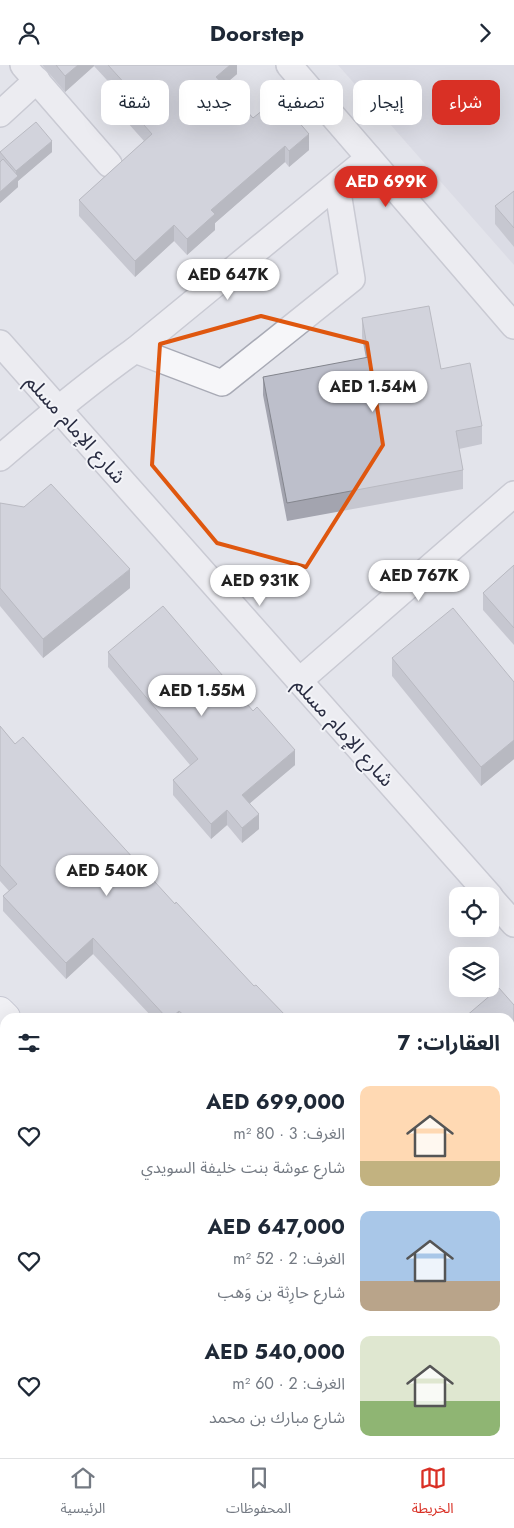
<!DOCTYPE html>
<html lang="ar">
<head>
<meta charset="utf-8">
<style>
	body { margin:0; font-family:Jost,"Noto Sans Arabic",sans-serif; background:#f6f6f7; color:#1f2937; direction:rtl; height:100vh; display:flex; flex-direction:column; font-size:19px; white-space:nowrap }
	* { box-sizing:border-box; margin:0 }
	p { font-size:16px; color:#747a83 }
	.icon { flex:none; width:28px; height:28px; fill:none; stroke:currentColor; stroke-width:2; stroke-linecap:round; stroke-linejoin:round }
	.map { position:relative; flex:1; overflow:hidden; direction:ltr }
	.side { position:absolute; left:0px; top:948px; width:515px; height:446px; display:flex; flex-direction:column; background:#fff; border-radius:15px 15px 0 0; box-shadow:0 5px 20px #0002; direction:rtl }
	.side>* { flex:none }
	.top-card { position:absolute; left:15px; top:15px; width:485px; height:45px; direction:rtl; display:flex; gap:10px }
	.controls { position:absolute; left:449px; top:822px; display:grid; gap:10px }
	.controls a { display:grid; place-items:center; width:50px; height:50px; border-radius:10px; background:#fff; box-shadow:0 5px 20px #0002; font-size:25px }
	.price { position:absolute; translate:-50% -42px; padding:0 11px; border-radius:18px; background:#fff; color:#222; font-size:16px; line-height:32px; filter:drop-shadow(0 1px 2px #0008) }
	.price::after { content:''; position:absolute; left:50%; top:30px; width:15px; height:11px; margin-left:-8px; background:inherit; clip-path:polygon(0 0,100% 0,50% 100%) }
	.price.active { background:#d93025; color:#fff }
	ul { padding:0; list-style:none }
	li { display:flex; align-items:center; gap:15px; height:125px; padding:0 15px }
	li span { display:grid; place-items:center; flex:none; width:140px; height:100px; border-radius:10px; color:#555 }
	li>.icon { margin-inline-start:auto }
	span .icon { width:60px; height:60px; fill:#fffc; stroke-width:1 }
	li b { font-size:21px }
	h2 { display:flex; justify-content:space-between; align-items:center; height:60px; padding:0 15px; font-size:21px }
	.pill { padding:0 18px; border-radius:10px; background:#fff; box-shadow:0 5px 20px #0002; font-size:18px; line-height:45px }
	.pill.active { background:#d93025; color:#fff }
	header { display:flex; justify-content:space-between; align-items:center; height:65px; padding:0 15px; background:#fff; font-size:22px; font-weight:700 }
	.menu { display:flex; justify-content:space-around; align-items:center; height:70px; border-top:1px solid #e0e1e3; background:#fff; font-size:14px; color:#747a83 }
	.menu a { display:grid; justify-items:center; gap:2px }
	.menu .active { color:#d93025 }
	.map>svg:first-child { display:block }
	.built { fill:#d1d3dd }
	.green { fill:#c5d4c4 }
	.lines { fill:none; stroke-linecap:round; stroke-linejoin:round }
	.minor-casing { stroke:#a8aab5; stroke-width:28 }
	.major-casing { stroke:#a3a6b6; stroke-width:30 }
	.minor { stroke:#f6f6f9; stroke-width:25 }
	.major { stroke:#fff; stroke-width:28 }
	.wall { fill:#a3a4af }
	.shaded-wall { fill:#84868e }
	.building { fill:#bdbfcb; stroke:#84868e }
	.marked { fill:none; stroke:#df570f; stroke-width:4; stroke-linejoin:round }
	.labels { text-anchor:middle; stroke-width:4; stroke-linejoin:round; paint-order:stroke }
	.street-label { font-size:20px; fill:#2b2e43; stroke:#f3f4f8 }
</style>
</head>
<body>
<header><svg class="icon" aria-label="forward" viewBox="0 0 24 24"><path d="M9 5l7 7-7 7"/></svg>Doorstep<svg class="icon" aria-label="person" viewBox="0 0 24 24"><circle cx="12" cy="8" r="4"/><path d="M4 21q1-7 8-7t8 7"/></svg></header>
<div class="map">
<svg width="514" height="1393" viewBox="0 0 514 1393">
	<rect width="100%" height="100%" fill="#e3e4eb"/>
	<polygon class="built" points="338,0 514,0 514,200"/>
	<polygon class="green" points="0,1141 5,1147 5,1389 218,1389 0,1393"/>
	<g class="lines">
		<g class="minor-casing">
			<g id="minor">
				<polyline points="23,0 109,99"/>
				<polyline points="289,0 514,261"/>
				<polyline points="0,49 37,15"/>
				<polyline points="0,278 490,831"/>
				<polyline points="135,285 222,318 352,214 337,121"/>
				<path d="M0 393C44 355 88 318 135 285L369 93"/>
				<polyline points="299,616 514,429"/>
				<polyline points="490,832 514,859"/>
			</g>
		</g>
		<g class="major-casing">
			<g id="major">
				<polyline points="0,946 6,952"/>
				<polyline points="0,1046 5,1051"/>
				<polyline points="306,1389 310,1393"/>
				<polyline points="399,1389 402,1393"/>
			</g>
		</g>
		<use href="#minor" class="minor"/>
		<use href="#major" class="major"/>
	</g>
	<g class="wall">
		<polygon points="42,0 237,0 237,9 224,20 253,53 309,85 289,102 285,97 215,158 215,165 187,190 174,176 135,212 79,151 79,135 144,76 127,57 127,41 129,39 94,1 65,27"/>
		<polygon points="0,87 52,87 18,116 18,122 0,138"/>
		<polygon points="514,126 514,182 495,159 495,141"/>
		<polygon points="362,253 441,304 482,361 482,379 459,384 463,405 463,424 287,456 263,330 263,312 366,293 362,272"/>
		<polygon points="0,438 130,523 43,593 0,541"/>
		<polygon points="514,500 514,580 483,545 483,528"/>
		<polygon points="108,587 295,700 250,738 259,764 242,778 227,760 211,774 173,730 173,715 190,700 108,602"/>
		<polygon points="392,593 514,617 514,694 481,721 392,611"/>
		<polygon points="0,661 15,679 175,839 254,921 287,952 152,952 93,889 66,914 3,846 3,831 9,826 0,816"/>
		<polygon points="0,1124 5,1129 5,1218 3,1215 0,1217"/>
		<polygon points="510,1183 514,1187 514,1293 510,1290"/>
	</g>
	<g class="shaded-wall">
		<polygon points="78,0 94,0 94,1 65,27 65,11"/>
		<polygon points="230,0 237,0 237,9 216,27 216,12"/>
		<polygon points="309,69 309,85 289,102 289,86"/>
		<polygon points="52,76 52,87 18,116 18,122 0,138 0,127 16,113 16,106"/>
		<polygon points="285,81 285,97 215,158 215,165 187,190 187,174 211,145"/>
		<polygon points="174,160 174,176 135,212 135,196"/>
		<polygon points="130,504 130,523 43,593 43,574"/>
		<polygon points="514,675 514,694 481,721 481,702"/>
		<polygon points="295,685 295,700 242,745 242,730"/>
		<polygon points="227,745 227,760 211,774 211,759"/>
		<polygon points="259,749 259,764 242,778 242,763"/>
		<polygon points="93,873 93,889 66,914 66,898"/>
		<polygon points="179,946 179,952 172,952"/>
		<polygon points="514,1018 514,1033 510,1037 510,1022"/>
		<polygon points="3,1197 3,1215 0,1217 0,1199"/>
	</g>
	<g class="building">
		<polygon points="56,0 78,0 65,11"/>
		<polygon points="108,0 230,0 216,12 253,53 278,33 309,69 289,86 285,81 211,145 215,149 187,174 174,160 135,196 79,135 152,69 127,41 137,32"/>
		<polygon points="36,57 52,76 16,106 0,87"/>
		<polygon points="3,94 18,111 0,127 0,97"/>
		<polygon points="514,126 514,163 495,141"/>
		<polygon points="429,241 441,304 470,298 482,361 456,366 463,405 287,438 263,312 369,292 362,253"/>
		<polygon points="51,419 130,504 43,574 0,523 0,438 24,442"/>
		<polygon points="514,500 514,563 483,528"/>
		<polygon points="163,541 253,646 257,642 295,685 242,730 259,749 242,763 227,745 211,759 173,715 198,694 108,587"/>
		<polygon points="453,543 514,617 514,675 481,702 392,593"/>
		<polygon points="0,661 15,679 23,672 175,839 176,837 254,921 256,920 287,952 186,952 179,946 172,952 166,952 93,873 66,898 3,831 17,819 0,800"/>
		<polygon points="499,923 514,940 514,1018 510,1022 510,952 465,952"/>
		<polygon points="0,1124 5,1129 5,1200 3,1197 0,1199"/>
		<polygon points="510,1183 514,1187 514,1278 510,1275"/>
		<polygon points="5,1350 5,1389 234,1389 238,1393 0,1393 0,1354"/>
	</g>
	<path d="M0 0H514V1393H0ZM261 251 367 278 383 380 306 502 217 478 152 400 160 279Z" fill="#e3e4eb" fill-opacity=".55" fill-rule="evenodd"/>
	<path class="marked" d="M261 251 367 278 383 380 306 502 217 478 152 400 160 279Z"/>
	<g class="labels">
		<g class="street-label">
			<text transform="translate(76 364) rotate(48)" y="7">شارع الإمام مسلم</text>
			<text transform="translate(344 667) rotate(48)" y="7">شارع الإمام مسلم</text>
		</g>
	</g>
</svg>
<div class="controls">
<a><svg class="icon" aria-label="locate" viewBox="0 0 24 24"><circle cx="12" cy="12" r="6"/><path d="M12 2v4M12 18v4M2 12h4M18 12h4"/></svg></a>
<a><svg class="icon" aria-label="layers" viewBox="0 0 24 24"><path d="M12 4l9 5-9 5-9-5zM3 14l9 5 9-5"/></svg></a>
</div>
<b class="price active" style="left:386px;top:143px">AED 699K</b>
<b class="price" style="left:228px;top:236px">AED 647K</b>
<b class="price" style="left:373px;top:348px">AED 1.54M</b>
<b class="price" style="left:419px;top:537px">AED 767K</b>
<b class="price" style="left:260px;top:542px">AED 931K</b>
<b class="price" style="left:202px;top:652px">AED 1.55M</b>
<b class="price" style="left:107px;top:832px">AED 540K</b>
<div class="top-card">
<a class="pill active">شراء</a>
<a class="pill">إيجار</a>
<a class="pill">تصفية</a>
<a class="pill">جديد</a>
<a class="pill">شقة</a>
</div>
<section class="side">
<h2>العقارات: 7<svg class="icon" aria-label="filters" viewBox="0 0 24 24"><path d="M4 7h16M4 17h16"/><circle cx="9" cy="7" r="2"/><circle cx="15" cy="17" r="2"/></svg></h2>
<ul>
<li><span style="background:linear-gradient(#ffd9b3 75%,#c2b280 0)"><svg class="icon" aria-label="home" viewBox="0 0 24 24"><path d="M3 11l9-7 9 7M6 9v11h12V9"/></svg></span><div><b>AED 699,000</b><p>الغرف: 3 · 80 m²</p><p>شارع عوشة بنت خليفة السويدي</p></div><svg class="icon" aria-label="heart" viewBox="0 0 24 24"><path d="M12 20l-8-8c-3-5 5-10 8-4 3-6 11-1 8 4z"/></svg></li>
<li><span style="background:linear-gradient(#a9c7e8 70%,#b9a48a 0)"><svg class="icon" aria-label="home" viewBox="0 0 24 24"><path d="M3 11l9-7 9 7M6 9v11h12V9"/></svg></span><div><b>AED 647,000</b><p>الغرف: 2 · 52 m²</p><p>شارع حارِثة بن وَهب</p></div><svg class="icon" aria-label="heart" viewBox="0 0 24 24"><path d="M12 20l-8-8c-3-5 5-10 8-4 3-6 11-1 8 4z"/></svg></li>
<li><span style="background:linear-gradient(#dfe7d0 65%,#8fb573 0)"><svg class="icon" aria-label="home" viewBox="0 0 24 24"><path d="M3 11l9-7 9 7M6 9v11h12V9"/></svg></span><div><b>AED 540,000</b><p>الغرف: 2 · 60 m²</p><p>شارع مبارك بن محمد</p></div><svg class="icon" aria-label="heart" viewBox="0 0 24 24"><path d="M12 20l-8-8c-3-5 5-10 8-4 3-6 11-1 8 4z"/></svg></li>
</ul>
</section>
</div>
<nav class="menu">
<a class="active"><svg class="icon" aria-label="map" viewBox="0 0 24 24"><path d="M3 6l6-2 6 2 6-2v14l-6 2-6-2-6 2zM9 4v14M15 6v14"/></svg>الخريطة</a>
<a><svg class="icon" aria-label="saved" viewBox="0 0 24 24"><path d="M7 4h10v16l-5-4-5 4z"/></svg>المحفوظات</a>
<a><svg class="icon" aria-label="home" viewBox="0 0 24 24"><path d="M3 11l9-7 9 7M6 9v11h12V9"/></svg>الرئيسية</a>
</nav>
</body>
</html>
